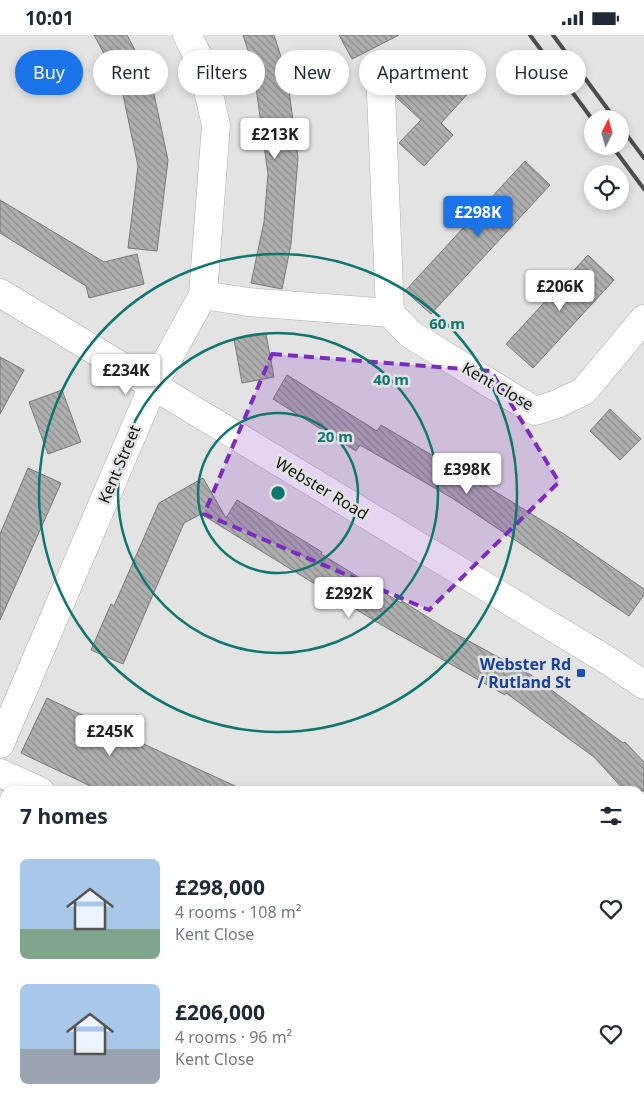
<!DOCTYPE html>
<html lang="en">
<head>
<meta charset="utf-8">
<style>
	body { margin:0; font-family:"Noto Sans",sans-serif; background:#f2f2f3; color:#1f2937; height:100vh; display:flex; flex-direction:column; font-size:19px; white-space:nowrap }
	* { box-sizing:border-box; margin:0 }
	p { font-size:16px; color:#747a83 }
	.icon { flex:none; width:28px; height:28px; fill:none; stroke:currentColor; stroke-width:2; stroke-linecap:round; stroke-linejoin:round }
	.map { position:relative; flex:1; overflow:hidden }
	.sheet { position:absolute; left:0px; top:751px; width:645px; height:321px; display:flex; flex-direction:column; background:#fff; border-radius:15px 15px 0 0; box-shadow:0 2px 8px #0003 }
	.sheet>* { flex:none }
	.guide { position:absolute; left:15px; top:15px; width:615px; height:45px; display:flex; gap:10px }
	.needle { width:32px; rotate:6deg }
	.buttons { position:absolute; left:584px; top:75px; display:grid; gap:10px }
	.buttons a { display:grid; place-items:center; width:45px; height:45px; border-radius:50%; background:#fff; box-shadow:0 2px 8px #0003; font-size:25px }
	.price { position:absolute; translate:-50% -42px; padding:0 11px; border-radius:5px; background:#fff; color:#222; font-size:16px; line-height:32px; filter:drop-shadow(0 1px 2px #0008) }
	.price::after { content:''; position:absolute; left:50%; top:30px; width:15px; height:11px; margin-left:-8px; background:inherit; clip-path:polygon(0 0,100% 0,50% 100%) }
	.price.current { background:#1a73e8; color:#fff }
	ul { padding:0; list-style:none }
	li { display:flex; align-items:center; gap:15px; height:125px; padding:0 20px }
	li span { display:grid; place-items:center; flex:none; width:140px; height:100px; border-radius:8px; color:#555 }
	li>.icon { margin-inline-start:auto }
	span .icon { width:60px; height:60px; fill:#fffc; stroke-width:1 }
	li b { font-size:21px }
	h2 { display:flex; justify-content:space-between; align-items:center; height:60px; padding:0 20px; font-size:21px }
	.pill { padding:0 18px; border-radius:22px; background:#fff; box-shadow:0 2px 8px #0003; font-size:18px; line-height:45px }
	.pill.current { background:#1a73e8; color:#fff }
	.status { display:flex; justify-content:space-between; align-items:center; height:35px; padding:0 25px; background:#fff; direction:ltr }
	.status svg { height:14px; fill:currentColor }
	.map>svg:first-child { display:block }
	.built { fill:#d5d8e0 }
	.building { fill:url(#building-back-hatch); stroke:#7a797a }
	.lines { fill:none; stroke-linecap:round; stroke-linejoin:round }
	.minor-casing { stroke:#aeaeaf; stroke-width:29 }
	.minor { stroke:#fff; stroke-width:28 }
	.rail { stroke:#4c4d4d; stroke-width:4 }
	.marked { fill:#7b2cbf; fill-opacity:0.2; stroke:#7b2cbf; stroke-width:4; stroke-dasharray:10 6; stroke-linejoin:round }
	.ring { fill:none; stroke:#0f766e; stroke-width:2.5 }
	.transit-dot { fill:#1a4fb4; stroke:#e3e3e4; stroke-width:2 }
	.labels { text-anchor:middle; stroke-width:5; stroke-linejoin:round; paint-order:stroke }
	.street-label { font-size:16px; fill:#111212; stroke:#e3e3e4 }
	.transit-label { font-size:16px; font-weight:bold; fill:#164399; stroke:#e3e3e4; text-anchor:end }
	.centre { fill:#0f766e; stroke:#e3e3e4; stroke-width:2.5 }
	.ring-label { font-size:15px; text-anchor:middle; font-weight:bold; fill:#0f766e; stroke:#e3e3e4; stroke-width:5; stroke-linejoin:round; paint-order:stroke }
</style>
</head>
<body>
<div class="status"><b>10:01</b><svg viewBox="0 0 49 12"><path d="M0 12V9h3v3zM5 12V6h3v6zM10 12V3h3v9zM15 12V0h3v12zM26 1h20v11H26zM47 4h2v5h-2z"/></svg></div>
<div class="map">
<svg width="644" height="1072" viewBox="0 0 644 1072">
	<defs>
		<pattern id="building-back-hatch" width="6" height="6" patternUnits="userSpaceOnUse" patternTransform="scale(1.25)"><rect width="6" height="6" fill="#afafb0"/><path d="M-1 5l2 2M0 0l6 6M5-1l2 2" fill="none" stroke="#8d8d8e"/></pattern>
	</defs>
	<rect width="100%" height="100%" fill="#e3e3e4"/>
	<polygon class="built" points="0,905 5,908 5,1068 215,1068 213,1072 0,1072"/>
	<g class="building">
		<polygon points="94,0 127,0 151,45 168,125 157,216 128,213 138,131 121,50"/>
		<polygon points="243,0 274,0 287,41 298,123 291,209 282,254 251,248 264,187 268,139 253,31"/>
		<polygon points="339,0 399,0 352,24"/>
		<polygon points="451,29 475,51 441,88 453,100 424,131 399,108 421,85 397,63 396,40 403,32 427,55"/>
		<polygon points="525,126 550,150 431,279 405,256"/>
		<polygon points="0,165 104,227 137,219 144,249 89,263 86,251 0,198"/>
		<polygon points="588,220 614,245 533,333 506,309"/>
		<polygon points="266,299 274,342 242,348 234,304"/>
		<polygon points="0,322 24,335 0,379"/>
		<polygon points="287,340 377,396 381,390 472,444 473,443 564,499 644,554 644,560 629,581 452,463 360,410 356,416 273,364"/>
		<polygon points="62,355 81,407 48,419 29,367"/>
		<polygon points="610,374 641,404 620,425 590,396"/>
		<polygon points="28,433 61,448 0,585 0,499"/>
		<polygon points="203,443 226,483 237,465 322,517 321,519 401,568 402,566 445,593 531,640 623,708 625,707 644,727 644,756 625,756 594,722 506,658 505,660 380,589 201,479 184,488 123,629 91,615 111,569 114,571 159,468"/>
		<polygon points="47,663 124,700 246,756 101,756 21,718"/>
	</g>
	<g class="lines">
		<g class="minor-casing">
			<g id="minor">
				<polyline points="380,34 390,278 410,299 535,376 557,369 584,356 644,284"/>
				<polyline points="0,258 607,625 644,650"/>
				<polyline points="203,260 248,267 390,278"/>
				<polyline points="0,709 153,351 203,260 216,90 202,29 187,0"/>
				<polyline points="0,738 40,756"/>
				<polyline points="495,1068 500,1072"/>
				<polyline points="421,1072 423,1068"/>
			</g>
		</g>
		<use href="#minor" class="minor"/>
		<g class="rail">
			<polyline points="530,0 592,84"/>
			<polyline points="553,0 615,84"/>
			<polyline points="620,91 644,123"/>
			<polyline points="612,111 644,154"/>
		</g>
	</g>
	<path class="marked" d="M272 319 491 336 559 447 429 575 204 479Z"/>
	<g class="ring">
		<circle cx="278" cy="458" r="80"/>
		<circle cx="278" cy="458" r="160"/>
		<circle cx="278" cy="458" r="239"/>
	</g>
	<rect class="transit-dot" x="576" y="633" width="10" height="10" rx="2.5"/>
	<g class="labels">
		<g class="street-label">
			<text transform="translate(498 351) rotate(30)" y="6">Kent Close</text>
			<text transform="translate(119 429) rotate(-67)" y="6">Kent Street</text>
			<text transform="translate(322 453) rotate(31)" y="6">Webster Road</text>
		</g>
		<g class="transit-label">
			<text x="571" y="635">Webster Rd<tspan x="571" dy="18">/ Rutland St</tspan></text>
		</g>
	</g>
	<circle cx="278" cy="458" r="8" class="centre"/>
	<g class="ring-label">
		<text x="447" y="294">60 m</text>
		<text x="391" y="350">40 m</text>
		<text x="335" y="407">20 m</text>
	</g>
</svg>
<div class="buttons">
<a><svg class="needle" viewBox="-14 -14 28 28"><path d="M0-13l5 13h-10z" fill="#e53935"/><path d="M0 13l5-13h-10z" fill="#747a83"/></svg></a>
<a><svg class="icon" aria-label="locate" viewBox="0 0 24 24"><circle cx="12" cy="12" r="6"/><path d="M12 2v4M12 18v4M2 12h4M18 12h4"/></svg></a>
</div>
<b class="price" style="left:275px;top:125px">£213K</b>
<b class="price current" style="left:478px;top:203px">£298K</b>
<b class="price" style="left:560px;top:277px">£206K</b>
<b class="price" style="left:126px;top:361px">£234K</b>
<b class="price" style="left:467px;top:460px">£398K</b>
<b class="price" style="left:349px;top:584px">£292K</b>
<b class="price" style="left:110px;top:722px">£245K</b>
<div class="guide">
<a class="pill current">Buy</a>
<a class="pill">Rent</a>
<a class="pill">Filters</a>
<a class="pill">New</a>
<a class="pill">Apartment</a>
<a class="pill">House</a>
</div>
<section class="sheet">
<h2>7 homes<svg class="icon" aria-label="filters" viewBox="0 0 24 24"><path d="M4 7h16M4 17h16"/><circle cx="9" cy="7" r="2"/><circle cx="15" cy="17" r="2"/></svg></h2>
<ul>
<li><span style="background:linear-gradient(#a9c7e8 70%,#7fa58c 0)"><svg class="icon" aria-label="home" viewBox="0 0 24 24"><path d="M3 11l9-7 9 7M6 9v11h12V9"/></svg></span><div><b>£298,000</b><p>4 rooms · 108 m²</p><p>Kent Close</p></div><svg class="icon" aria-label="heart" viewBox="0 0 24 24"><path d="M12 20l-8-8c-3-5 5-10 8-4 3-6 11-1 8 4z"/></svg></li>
<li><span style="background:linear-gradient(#a9c7e8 65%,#9aa5b1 0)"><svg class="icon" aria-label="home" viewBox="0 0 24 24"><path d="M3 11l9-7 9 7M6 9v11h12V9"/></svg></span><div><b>£206,000</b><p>4 rooms · 96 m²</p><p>Kent Close</p></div><svg class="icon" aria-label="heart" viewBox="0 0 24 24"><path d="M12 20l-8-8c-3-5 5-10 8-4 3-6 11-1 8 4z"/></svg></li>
</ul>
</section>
</div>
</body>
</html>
